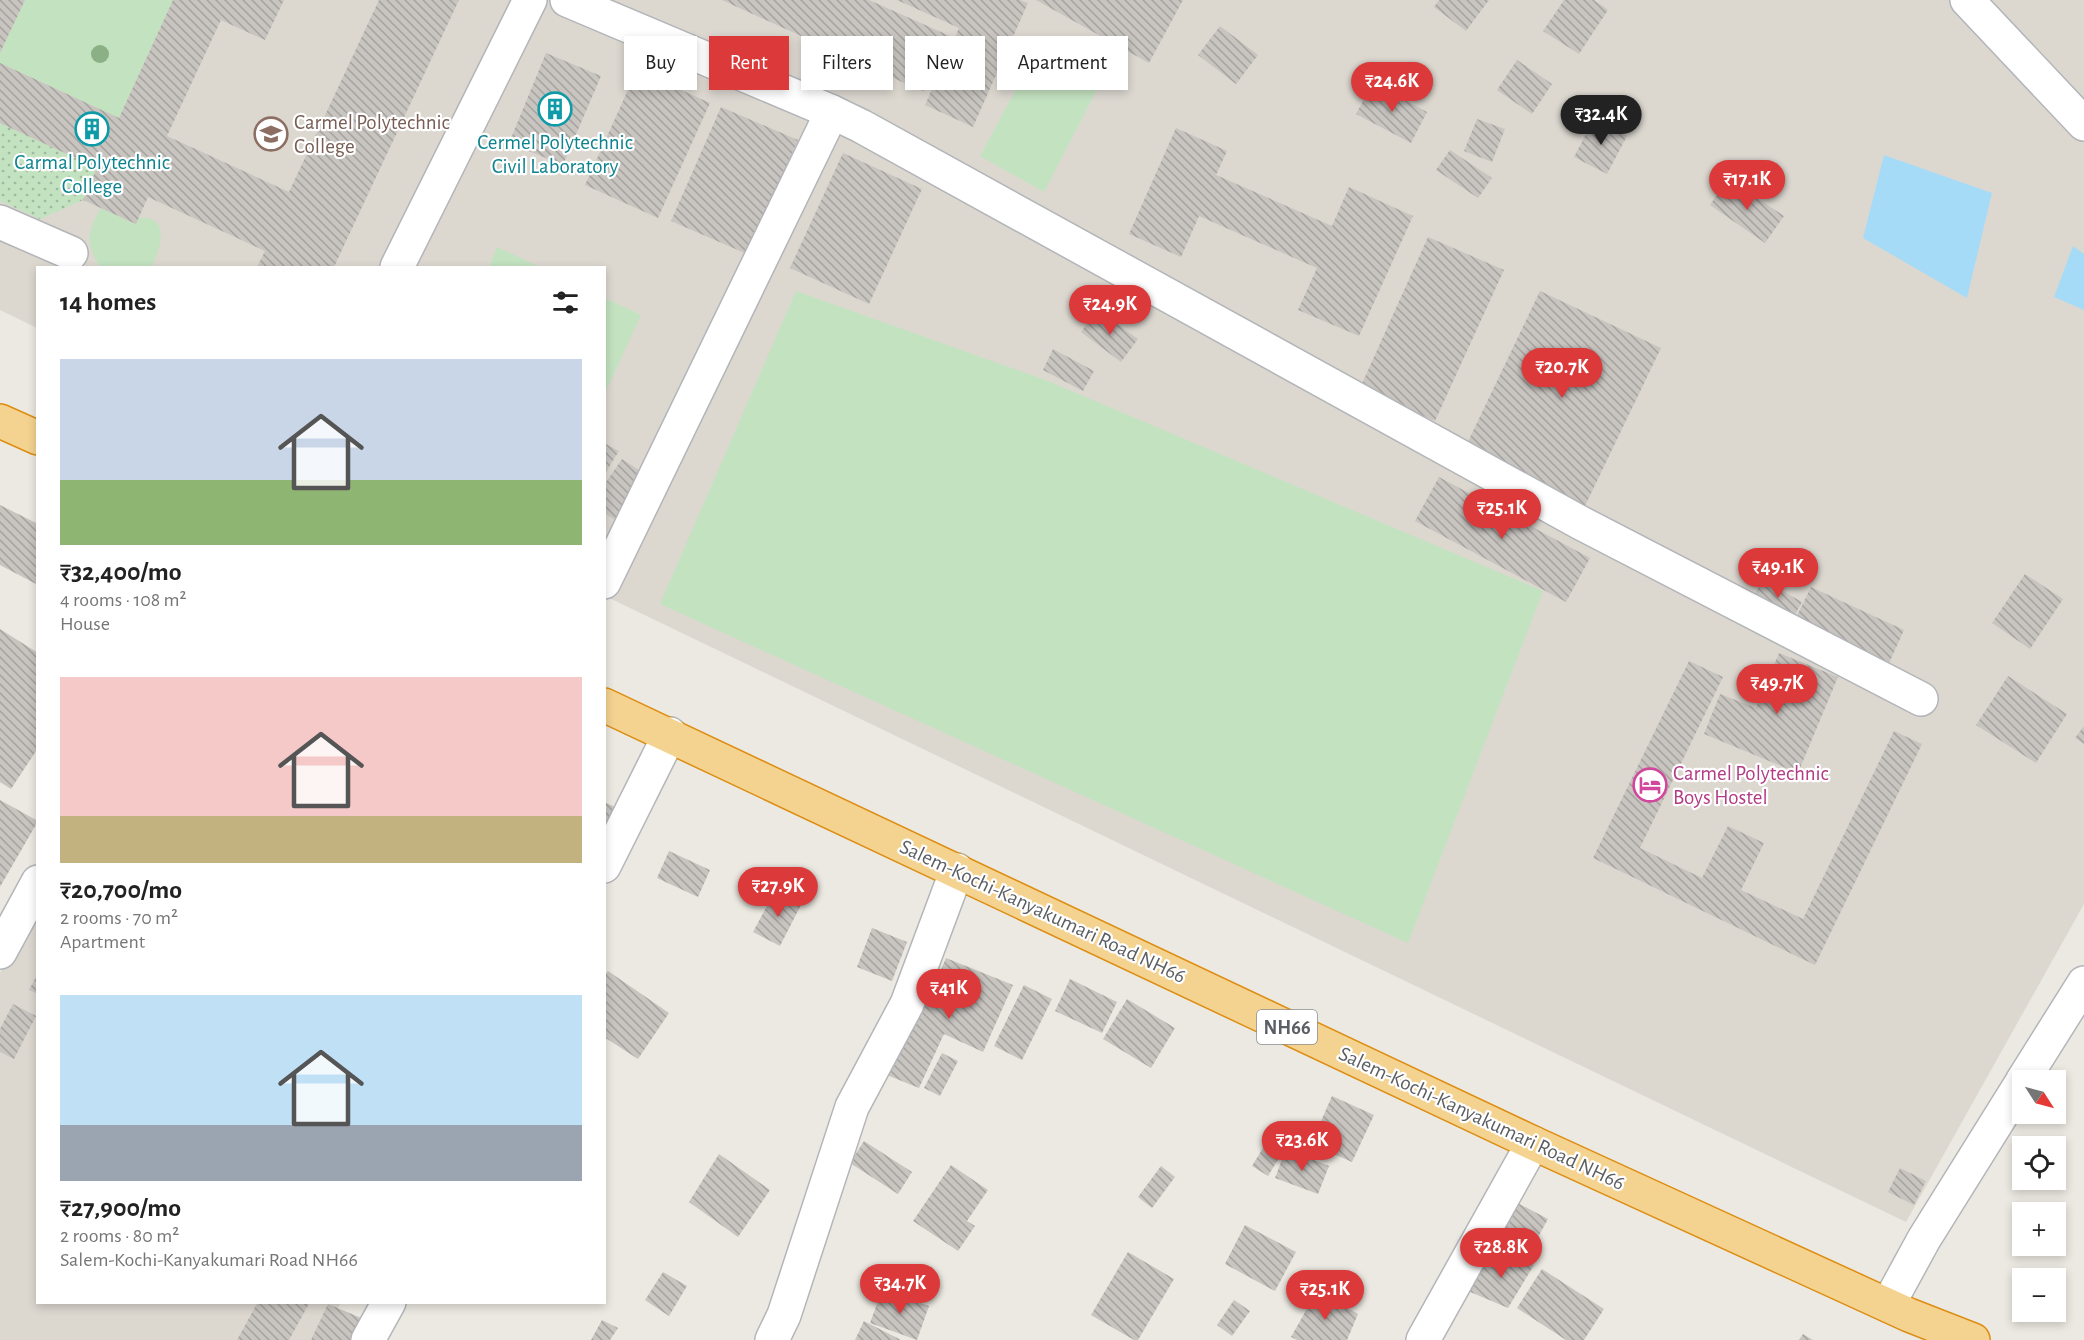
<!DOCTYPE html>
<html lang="en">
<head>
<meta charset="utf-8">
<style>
	body { margin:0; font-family:"Alegreya Sans",sans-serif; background:#f2f2f2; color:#222; height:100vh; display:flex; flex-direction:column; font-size:22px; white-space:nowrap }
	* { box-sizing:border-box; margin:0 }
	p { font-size:20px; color:#767676 }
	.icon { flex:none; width:33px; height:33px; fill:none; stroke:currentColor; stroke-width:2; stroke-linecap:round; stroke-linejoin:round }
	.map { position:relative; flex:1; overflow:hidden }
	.sheet { position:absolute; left:36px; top:266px; width:570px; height:1038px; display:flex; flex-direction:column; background:#fff; border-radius:0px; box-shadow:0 3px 9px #0003 }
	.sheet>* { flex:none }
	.guide { position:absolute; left:624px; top:36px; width:570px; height:54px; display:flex; gap:12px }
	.needle { width:39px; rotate:126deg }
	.tools { position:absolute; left:2012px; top:1070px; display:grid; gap:12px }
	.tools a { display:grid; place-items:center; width:54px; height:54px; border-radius:0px; background:#fff; box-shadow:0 3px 9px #0003; font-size:30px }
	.price { position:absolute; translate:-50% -51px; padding:0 14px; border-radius:21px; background:#db393a; color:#fff; font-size:20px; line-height:39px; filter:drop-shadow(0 2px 3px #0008) }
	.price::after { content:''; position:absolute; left:50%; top:36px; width:18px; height:14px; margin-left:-9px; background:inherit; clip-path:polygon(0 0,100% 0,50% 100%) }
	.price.selected { background:#222; color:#fff }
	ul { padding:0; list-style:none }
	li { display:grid; align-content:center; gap:12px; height:318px; padding:0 24px }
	li span { display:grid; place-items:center; height:186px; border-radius:0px; color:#555 }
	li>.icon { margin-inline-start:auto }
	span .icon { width:108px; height:108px; fill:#fffc; stroke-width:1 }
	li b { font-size:26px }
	h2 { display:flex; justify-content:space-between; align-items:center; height:72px; padding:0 24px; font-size:26px }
	.tag { padding:0 21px; border-radius:0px; background:#fff; box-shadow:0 3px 9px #0003; font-size:21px; line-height:54px }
	.tag.selected { background:#db393a; color:#fff }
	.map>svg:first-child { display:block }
	.education { fill:#dcd8d0 }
	.green { fill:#c3e2c0 }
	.garden { fill:url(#garden-dots) }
	.water { fill:#a6dbf8 }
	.building { fill:url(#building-back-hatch) }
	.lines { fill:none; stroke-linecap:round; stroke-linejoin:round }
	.minor-casing { stroke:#b3b5b9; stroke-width:36 }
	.highway-casing { stroke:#dd8d11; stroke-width:36 }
	.minor { stroke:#fff; stroke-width:33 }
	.highway { stroke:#f4d391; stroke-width:33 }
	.tree { fill:#8cb086 }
	.labels { text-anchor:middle; stroke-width:4.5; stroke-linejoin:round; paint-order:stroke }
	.shield { fill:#fff; stroke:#8c8e91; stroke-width:1.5 }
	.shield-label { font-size:20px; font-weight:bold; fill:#5b5e62 }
	.education-label { font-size:21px; fill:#785e54; stroke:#fff; text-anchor:start }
	.culture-label { font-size:21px; fill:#0d838f; stroke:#fff }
	.hotel-label { font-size:21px; fill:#b23c85; stroke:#fff; text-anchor:start }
	.street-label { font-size:21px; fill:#5b5e62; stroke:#fff }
</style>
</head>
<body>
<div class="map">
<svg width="2084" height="1340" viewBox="0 0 2084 1340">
	<defs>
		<pattern id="garden-dots" width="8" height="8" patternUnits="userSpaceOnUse" patternTransform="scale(1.5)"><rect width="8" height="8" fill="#c3e2c0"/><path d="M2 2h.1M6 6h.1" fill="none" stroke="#a1ba9f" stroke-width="1.8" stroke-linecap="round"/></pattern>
		<pattern id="building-back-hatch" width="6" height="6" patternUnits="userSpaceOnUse" patternTransform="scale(1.5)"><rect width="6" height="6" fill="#c8c4c0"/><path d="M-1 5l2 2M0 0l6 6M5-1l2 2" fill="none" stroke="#a5a29f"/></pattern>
	</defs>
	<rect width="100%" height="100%" fill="#ece9e2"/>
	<g class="education">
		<polygon points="0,0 2084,0 2084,904 1906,1222 605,596 604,267 38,267 37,328 0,310"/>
		<polygon points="37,905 38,1302 341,1302 322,1340 0,1340 0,973"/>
	</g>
	<g class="green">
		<polygon points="25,0 173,0 119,118 0,63 0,53"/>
		<polygon points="1042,41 1104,76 1044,192 980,156"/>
		<path d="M101 208 135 224 139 218C172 215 160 249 152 267H100C85 243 87 232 101 208Z"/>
		<polygon points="497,247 540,267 489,267"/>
		<polygon points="796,291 1048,381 1543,591 1408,943 660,604"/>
		<polygon points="605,298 641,315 605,393"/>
	</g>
	<polygon class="garden" points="0,123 97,168 83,200 40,219 0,201"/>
	<g class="water">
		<polygon points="1884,155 1992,193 1967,298 1863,238"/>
		<polygon points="2073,246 2084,254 2084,310 2054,297"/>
	</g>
	<g class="building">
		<polygon points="0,0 25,0 0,53"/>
		<polygon points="173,0 284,0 265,40 221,20 167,136 289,192 379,0 459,0 334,267 257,267 265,251 148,197 136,224 83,200 97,168 0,123 0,63 119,118"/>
		<polygon points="722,0 869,0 950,36 924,92"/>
		<polygon points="897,0 1020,0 1028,3 973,127 925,105 959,28"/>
		<polygon points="1036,0 1183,0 1149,63"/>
		<polygon points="1439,0 1489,0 1466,31 1434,7"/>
		<polygon points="1564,0 1594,0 1608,10 1579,54 1543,31"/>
		<polygon points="1220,26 1258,55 1236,84 1198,55"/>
		<polygon points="546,53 601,76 563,165 509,143"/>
		<polygon points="1517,60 1552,84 1532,114 1497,90"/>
		<polygon points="637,70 710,103 658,218 585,185"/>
		<polygon points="1373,83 1427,112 1411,143 1356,114"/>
		<polygon points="721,107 798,140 747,254 671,221"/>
		<polygon points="1477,119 1505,129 1492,162 1464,151"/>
		<polygon points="1594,119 1627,136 1607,174 1574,157"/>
		<polygon points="1176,128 1227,151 1216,175 1332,226 1349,187 1413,216 1359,336 1298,310 1317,268 1199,216 1181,257 1129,234"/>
		<polygon points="1450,150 1492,178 1478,198 1436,170"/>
		<polygon points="843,153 922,189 869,304 790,268"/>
		<polygon points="1728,179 1784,216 1765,243 1710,205"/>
		<polygon points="1428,237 1504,270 1435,421 1360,388"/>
		<polygon points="1540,291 1661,348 1584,508 1464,450"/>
		<polygon points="1098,310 1138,339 1121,362 1081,332"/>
		<polygon points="1053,349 1094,371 1083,391 1043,370"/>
		<polygon points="604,443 619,451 604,475"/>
		<polygon points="622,459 645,474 615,520 604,513 604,485"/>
		<polygon points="1439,477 1590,558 1566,602 1415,521"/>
		<polygon points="0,505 38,524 38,585 0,565"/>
		<polygon points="2025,574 2063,599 2030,649 1992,623"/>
		<polygon points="1763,580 1802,602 1793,618 1754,595"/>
		<polygon points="1811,587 1904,630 1886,670 1792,626"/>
		<polygon points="0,629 38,653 38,748 11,789 0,782"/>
		<polygon points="1779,653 1838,677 1798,773 1704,734 1720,694 1756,708"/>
		<polygon points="1689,661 1723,677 1640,848 1702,878 1728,826 1764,843 1741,890 1803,919 1894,731 1922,744 1815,965 1593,858"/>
		<polygon points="2008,676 2067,714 2036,763 1976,725"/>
		<polygon points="2084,726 2084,744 2075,738"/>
		<polygon points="0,800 38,821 0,887"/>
		<polygon points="604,802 626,812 604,856"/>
		<polygon points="669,851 710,870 698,897 657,878"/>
		<polygon points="776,889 802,903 780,946 753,932"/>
		<polygon points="872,928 907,942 892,981 857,967"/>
		<polygon points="946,958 1013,985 983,1052 944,1034 919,1088 882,1073 911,1015 921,1016"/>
		<polygon points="608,971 669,1013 638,1059 604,1037 604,976"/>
		<polygon points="38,973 38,994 29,990"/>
		<polygon points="1070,979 1117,1002 1102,1033 1055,1011"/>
		<polygon points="1024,985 1052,999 1022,1060 994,1046"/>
		<polygon points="1127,999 1175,1028 1151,1068 1103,1039"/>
		<polygon points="13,1004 36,1016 14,1059 0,1052 0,1029"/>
		<polygon points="942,1053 958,1061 940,1096 924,1088"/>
		<polygon points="1332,1096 1374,1115 1352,1162 1311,1144"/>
		<polygon points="1272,1133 1288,1143 1268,1176 1252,1166"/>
		<polygon points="864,1141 912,1172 898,1194 850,1163"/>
		<polygon points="1286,1149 1329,1166 1318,1194 1275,1178"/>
		<polygon points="719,1154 770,1190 738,1237 689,1202"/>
		<polygon points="951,1165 988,1190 967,1221 975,1226 958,1251 913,1221"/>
		<polygon points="1161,1166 1175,1177 1152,1208 1138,1197"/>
		<polygon points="1900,1168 1926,1181 1914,1205 1888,1192"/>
		<polygon points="1510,1199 1548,1219 1525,1261 1487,1240"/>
		<polygon points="1245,1225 1296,1252 1275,1291 1225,1264"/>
		<polygon points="1491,1251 1534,1265 1508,1308 1468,1291"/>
		<polygon points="1128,1252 1174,1279 1138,1340 1134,1340 1091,1315"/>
		<polygon points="1542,1269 1604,1309 1584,1340 1566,1340 1517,1308"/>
		<polygon points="663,1272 687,1286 669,1316 645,1300"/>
		<polygon points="882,1290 929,1306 917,1340 870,1323"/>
		<polygon points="1317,1291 1358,1314 1347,1340 1297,1340 1291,1337"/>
		<polygon points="1234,1300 1250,1311 1232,1336 1217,1325"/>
		<polygon points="258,1302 310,1302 289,1340 237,1340"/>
		<polygon points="328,1304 366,1320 355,1340 311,1340"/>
		<polygon points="602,1320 618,1328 610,1340 591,1340"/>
		<polygon points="864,1321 901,1340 855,1340"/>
		<polygon points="1803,1334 1813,1340 1799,1340"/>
	</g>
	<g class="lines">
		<g class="minor-casing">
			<g id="minor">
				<polyline points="567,0 832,112 861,126 1579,522 1921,699"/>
				<polyline points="1967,0 2084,124"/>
				<polyline points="0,222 71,253"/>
				<polyline points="397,267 530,0"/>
				<polyline points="604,582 832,112"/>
				<polyline points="604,866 670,734"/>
				<polyline points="0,952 38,882"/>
				<polyline points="2023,1080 2084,983"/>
				<polyline points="1888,1305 1924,1239 2022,1082"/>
				<polyline points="368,1340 389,1302"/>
				<polyline points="772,1340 784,1315 852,1107 907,1004 957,870"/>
				<polyline points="1423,1340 1533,1143"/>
			</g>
		</g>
		<g class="highway-casing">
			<g id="highway">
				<polyline points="0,421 38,438"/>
				<polyline points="604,705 1533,1143 1909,1315 1973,1340"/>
			</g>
		</g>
		<use href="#minor" class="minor"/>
		<use href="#highway" class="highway"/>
	</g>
	<circle class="tree" cx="100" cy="54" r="9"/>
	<defs>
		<g id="building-ring" transform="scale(1.725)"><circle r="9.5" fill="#fff" stroke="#0f9aa8" stroke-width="1.5"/><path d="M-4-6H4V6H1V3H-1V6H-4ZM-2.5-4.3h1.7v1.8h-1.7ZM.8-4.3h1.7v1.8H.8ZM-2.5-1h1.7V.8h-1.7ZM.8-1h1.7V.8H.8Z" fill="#0f9aa8"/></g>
		<g id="university-ring" transform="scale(1.725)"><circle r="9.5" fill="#fff" stroke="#8d6e63" stroke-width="1.5"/><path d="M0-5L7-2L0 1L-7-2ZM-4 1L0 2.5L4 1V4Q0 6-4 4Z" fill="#8d6e63"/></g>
		<g id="hotel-ring" transform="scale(1.725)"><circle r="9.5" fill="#fff" stroke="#d1479c" stroke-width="1.5"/><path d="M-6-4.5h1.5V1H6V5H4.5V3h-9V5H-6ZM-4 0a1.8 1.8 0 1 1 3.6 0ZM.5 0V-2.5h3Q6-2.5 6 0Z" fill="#d1479c"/></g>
	</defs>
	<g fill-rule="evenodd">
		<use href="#building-ring" x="555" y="109"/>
		<use href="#building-ring" x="92" y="129"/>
		<use href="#university-ring" x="271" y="134"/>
		<use href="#hotel-ring" x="1650" y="785"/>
	</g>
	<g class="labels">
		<rect class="shield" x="1257" y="1010" width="60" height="34" rx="4.5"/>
		<g class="shield-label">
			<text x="1287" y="1034">NH66</text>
		</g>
		<g class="education-label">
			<text x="294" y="129">Carmel Polytechnic<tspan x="294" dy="24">College</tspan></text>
		</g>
		<g class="culture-label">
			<text x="555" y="149">Cermel Polytechnic<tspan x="555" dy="24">Civil Laboratory</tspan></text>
			<text x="92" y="169">Carmal Polytechnic<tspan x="92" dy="24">College</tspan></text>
		</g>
		<g class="hotel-label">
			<text x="1673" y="780">Carmel Polytechnic<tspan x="1673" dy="24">Boys Hostel</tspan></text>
		</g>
		<g class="street-label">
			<text transform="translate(1043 911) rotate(25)" y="7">Salem-Kochi-Kanyakumari Road NH66</text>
			<text transform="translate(1482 1118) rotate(25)" y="7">Salem-Kochi-Kanyakumari Road NH66</text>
		</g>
	</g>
</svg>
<div class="tools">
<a><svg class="needle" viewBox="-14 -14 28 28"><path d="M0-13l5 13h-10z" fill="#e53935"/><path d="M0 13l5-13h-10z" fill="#767676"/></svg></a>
<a><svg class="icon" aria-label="locate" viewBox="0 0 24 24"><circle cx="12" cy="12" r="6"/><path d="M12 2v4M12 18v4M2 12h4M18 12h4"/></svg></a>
<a>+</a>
<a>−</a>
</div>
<b class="price" style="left:1392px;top:113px">₹24.6K</b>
<b class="price selected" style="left:1601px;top:146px">₹32.4K</b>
<b class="price" style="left:1747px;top:211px">₹17.1K</b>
<b class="price" style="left:1110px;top:336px">₹24.9K</b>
<b class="price" style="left:1562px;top:399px">₹20.7K</b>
<b class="price" style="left:1502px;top:540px">₹25.1K</b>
<b class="price" style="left:1778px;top:599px">₹49.1K</b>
<b class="price" style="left:1777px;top:715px">₹49.7K</b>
<b class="price" style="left:778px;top:918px">₹27.9K</b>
<b class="price" style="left:949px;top:1020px">₹41K</b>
<b class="price" style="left:1302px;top:1172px">₹23.6K</b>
<b class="price" style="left:1501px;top:1279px">₹28.8K</b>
<b class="price" style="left:900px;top:1315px">₹34.7K</b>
<b class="price" style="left:1325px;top:1321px">₹25.1K</b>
<div class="guide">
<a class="tag">Buy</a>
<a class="tag selected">Rent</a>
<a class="tag">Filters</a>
<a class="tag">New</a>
<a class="tag">Apartment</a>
</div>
<section class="sheet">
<h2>14 homes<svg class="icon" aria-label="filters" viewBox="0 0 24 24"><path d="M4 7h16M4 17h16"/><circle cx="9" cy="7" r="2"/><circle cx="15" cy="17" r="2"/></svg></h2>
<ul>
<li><span style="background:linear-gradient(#c9d6e8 65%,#8fb573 0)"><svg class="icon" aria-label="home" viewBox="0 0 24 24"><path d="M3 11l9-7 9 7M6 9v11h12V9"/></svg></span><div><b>₹32,400/mo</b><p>4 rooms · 108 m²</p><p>House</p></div></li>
<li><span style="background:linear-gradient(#f6c9c9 75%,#c2b280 0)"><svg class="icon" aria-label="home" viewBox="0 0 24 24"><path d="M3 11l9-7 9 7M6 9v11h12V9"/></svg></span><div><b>₹20,700/mo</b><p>2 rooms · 70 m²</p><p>Apartment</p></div></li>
<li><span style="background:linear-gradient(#bfe0f5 70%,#9aa5b1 0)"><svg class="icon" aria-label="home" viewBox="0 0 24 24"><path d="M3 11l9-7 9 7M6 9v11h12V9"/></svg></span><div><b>₹27,900/mo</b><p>2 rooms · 80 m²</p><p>Salem-Kochi-Kanyakumari Road NH66</p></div></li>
</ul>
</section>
</div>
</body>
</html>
